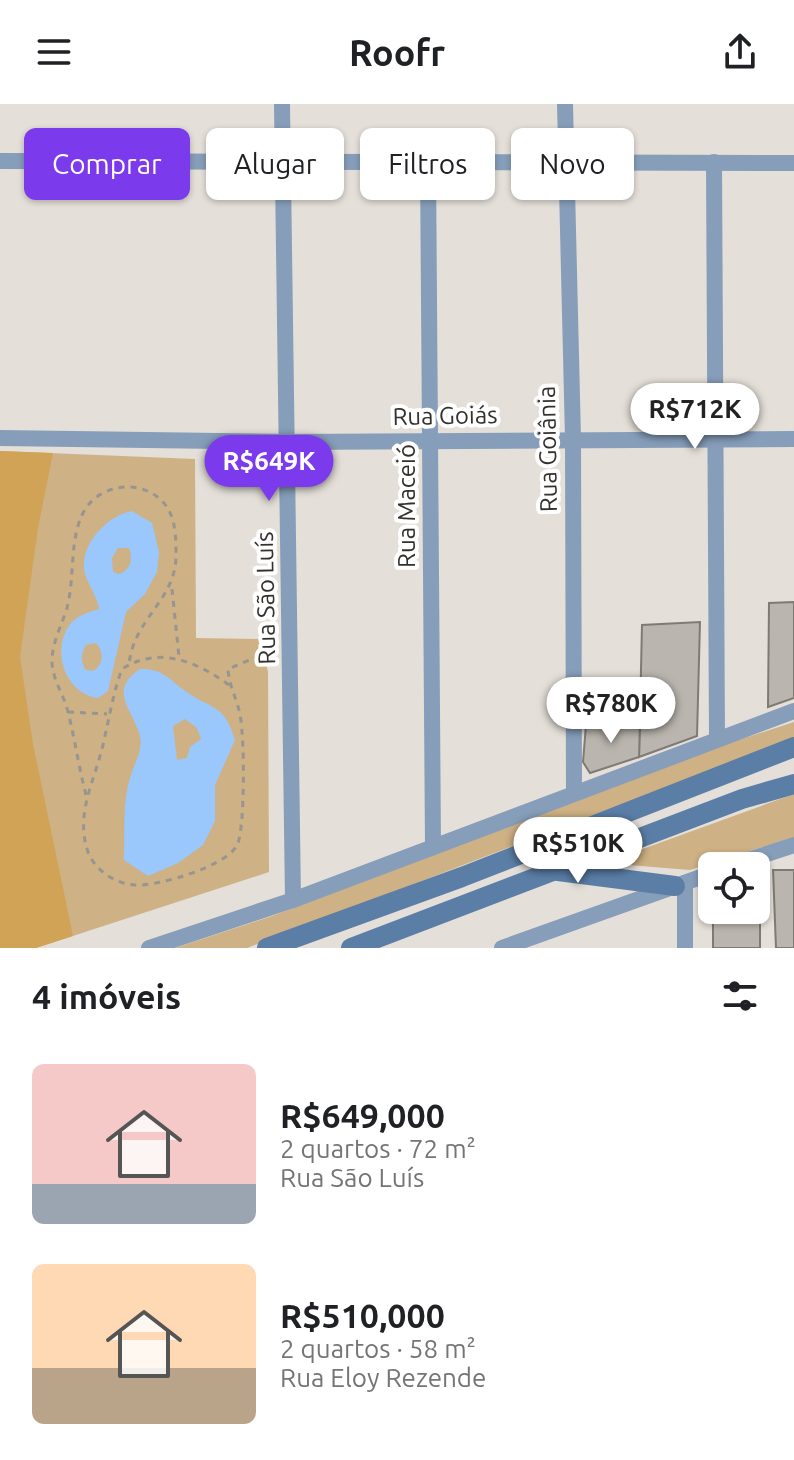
<!DOCTYPE html>
<html lang="pt">
<head>
<meta charset="utf-8">
<style>
	body { margin:0; font-family:Ubuntu,sans-serif; background:#f6f6f6; color:#202124; height:100vh; display:flex; flex-direction:column; font-size:30px; white-space:nowrap }
	* { box-sizing:border-box; margin:0 }
	p { font-size:26px; color:#757577 }
	.icon { flex:none; width:44px; height:44px; fill:none; stroke:currentColor; stroke-width:2; stroke-linecap:round; stroke-linejoin:round }
	.map { position:relative; height:844px; overflow:hidden }
	.panel { display:flex; flex-direction:column; background:#fff; flex:1 }
	.panel>* { flex:none }
	.hud { position:absolute; left:24px; top:24px; width:746px; height:72px; display:flex; gap:16px }
	.fabs { position:absolute; left:698px; top:748px; display:grid; gap:16px }
	.fabs a { display:grid; place-items:center; width:72px; height:72px; border-radius:12px; background:#fff; box-shadow:0 2px 6px #0004; font-size:40px }
	.price { position:absolute; translate:-50% -68px; padding:0 18px; border-radius:28px; background:#fff; color:#222; font-size:26px; line-height:52px; filter:drop-shadow(0 2px 4px #0008) }
	.price::after { content:''; position:absolute; left:50%; top:48px; width:24px; height:18px; margin-left:-12px; background:inherit; clip-path:polygon(0 0,100% 0,50% 100%) }
	.price.active { background:#7c3aed; color:#fff }
	ul { padding:0; list-style:none }
	li { display:flex; align-items:center; gap:24px; height:200px; padding:0 32px }
	li span { display:grid; place-items:center; flex:none; width:224px; height:160px; border-radius:12px; color:#555 }
	li>.icon { margin-inline-start:auto }
	span .icon { width:96px; height:96px; fill:#fffc; stroke-width:1 }
	li b { font-size:34px }
	h2 { display:flex; justify-content:space-between; align-items:center; height:96px; padding:0 32px; font-size:34px }
	.tag { padding:0 28px; border-radius:12px; background:#fff; box-shadow:0 2px 6px #0004; font-size:28px; line-height:72px }
	.tag.active { background:#7c3aed; color:#fff }
	header { display:flex; justify-content:space-between; align-items:center; height:104px; padding:0 32px; background:#fff; font-size:36px; font-weight:600 }
	.map>svg:first-child { display:block }
	.green { fill:#ceb184 }
	.forest { fill:#d1a357 }
	.water { fill:#9bc8fc; fill-rule:evenodd }
	.building { fill:#bab5ae; stroke:#7f7b74; stroke-width:2 }
	.lines { fill:none; stroke-linecap:round; stroke-linejoin:round }
	.path { stroke:#989590; stroke-width:3; stroke-dasharray:6 6; stroke-linecap:butt }
	.street { stroke:#869eba; stroke-width:16 }
	.secondary { stroke:#5a7ea6; stroke-width:20 }
	.labels { text-anchor:middle; stroke-width:8; stroke-linejoin:round; paint-order:stroke }
	.street-label { font-size:24px; fill:#32312e; stroke:#fff }
</style>
</head>
<body>
<header><svg class="icon" aria-label="menu" viewBox="0 0 24 24"><path d="M4 6h16M4 12h16M4 18h16"/></svg>Roofr<svg class="icon" aria-label="share" viewBox="0 0 24 24"><path d="M12 15V3M7 8l5-5 5 5M5 13v7h14v-7"/></svg></header>
<div class="map">
<svg width="794" height="844" viewBox="0 0 794 844">
	<rect width="100%" height="100%" fill="#e4dfd8"/>
	<g class="green">
		<polygon points="0,347 195,355 196,534 260,535 268,568 269,768 36,844 0,844"/>
		<polygon points="794,618 794,634 247,844 175,844 272,812 720,642"/>
		<polygon points="794,690 794,733 690,766 604,759"/>
	</g>
	<polygon class="forest" points="0,347 53,349 38,424 20,553 33,640 73,832 36,844 0,844"/>
	<g class="water">
		<path d="M132 407 152 419 159 448 157 468 145 490 126 508 108 587 98 594C65 590 50 545 71 519 78 511 90 508 99 505 97 489 84 477 84 462 83 437 109 411 132 407ZM118 444H129C133 455 131 466 119 470L113 468 112 454ZM96 539C104 548 104 561 93 567L86 566C80 558 81 549 86 541Z"/>
		<path d="M140 565C161 564 168 574 184 586 210 606 224 598 235 636L215 681V717L203 741 178 759 148 772 124 756C125 728 122 695 132 668 136 656 143 645 140 632 133 605 107 587 140 565ZM185 615 197 624 201 635 190 643 187 654 177 656 173 622Z"/>
	</g>
	<g class="building">
		<polygon points="794,498 794,594 768,603 769,499"/>
		<polygon points="700,518 697,632 639,653 642,521"/>
		<polygon points="640,619 639,653 590,669 583,658 586,621"/>
		<polygon points="773,766 794,766 794,844 776,844"/>
		<polygon points="756,790 760,790 760,844 713,844 713,806 756,806"/>
	</g>
	<g class="lines">
		<g class="path">
			<polyline points="172,485 179,553"/>
			<path d="M229 581C197 558 159 541 122 565 113 589 110 611 104 636 97 673 74 708 88 748 95 766 115 780 135 781 157 783 231 761 238 739 245 720 245 626 239 606 235 591 229 581 228 565L276 545"/>
			<polyline points="68,608 107,610"/>
			<path d="M86 691C79 664 75 636 68 608 64 591 52 575 52 557 52 539 62 520 67 504 75 474 69 437 83 409 101 374 156 374 171 411 176 423 176 440 176 453 175 497 133 515 129 561"/>
		</g>
		<g class="street">
			<polyline points="282,0 293,796"/>
			<polyline points="565,0 573,335 574,689"/>
			<polyline points="0,57 794,59"/>
			<polyline points="714,58 717,635"/>
			<polyline points="428,60 433,743"/>
			<polyline points="0,334 289,338 794,335"/>
			<polyline points="730,762 794,741"/>
			<polyline points="685,779 685,844"/>
			<polyline points="149,844 293,796 794,607"/>
			<polyline points="502,844 712,769"/>
		</g>
		<g class="secondary">
			<polyline points="558,767 675,782"/>
			<polyline points="267,844 462,773 794,643"/>
			<polyline points="351,844 742,695 794,680"/>
		</g>
	</g>
	<g class="labels">
		<g class="street-label">
			<text transform="translate(445 312) rotate(-1)" y="8">Rua Goiás</text>
			<text transform="translate(548 345) rotate(-91)" y="8">Rua Goiânia</text>
			<text transform="translate(407 402) rotate(-90)" y="8">Rua Maceió</text>
			<text transform="translate(266 494) rotate(-91)" y="8">Rua São Luís</text>
		</g>
	</g>
</svg>
<div class="fabs">
<a><svg class="icon" aria-label="locate" viewBox="0 0 24 24"><circle cx="12" cy="12" r="6"/><path d="M12 2v4M12 18v4M2 12h4M18 12h4"/></svg></a>
</div>
<b class="price" style="left:695px;top:347px">R$712K</b>
<b class="price active" style="left:269px;top:399px">R$649K</b>
<b class="price" style="left:611px;top:641px">R$780K</b>
<b class="price" style="left:578px;top:781px">R$510K</b>
<div class="hud">
<a class="tag active">Comprar</a>
<a class="tag">Alugar</a>
<a class="tag">Filtros</a>
<a class="tag">Novo</a>
</div>
</div>
<section class="panel">
<h2>4 imóveis<svg class="icon" aria-label="filters" viewBox="0 0 24 24"><path d="M4 7h16M4 17h16"/><circle cx="9" cy="7" r="2"/><circle cx="15" cy="17" r="2"/></svg></h2>
<ul>
<li><span style="background:linear-gradient(#f6c9c9 75%,#9aa5b1 0)"><svg class="icon" aria-label="home" viewBox="0 0 24 24"><path d="M3 11l9-7 9 7M6 9v11h12V9"/></svg></span><div><b>R$649,000</b><p>2 quartos · 72 m²</p><p>Rua São Luís</p></div></li>
<li><span style="background:linear-gradient(#ffd9b3 65%,#b9a48a 0)"><svg class="icon" aria-label="home" viewBox="0 0 24 24"><path d="M3 11l9-7 9 7M6 9v11h12V9"/></svg></span><div><b>R$510,000</b><p>2 quartos · 58 m²</p><p>Rua Eloy Rezende</p></div></li>
</ul>
</section>
</body>
</html>
